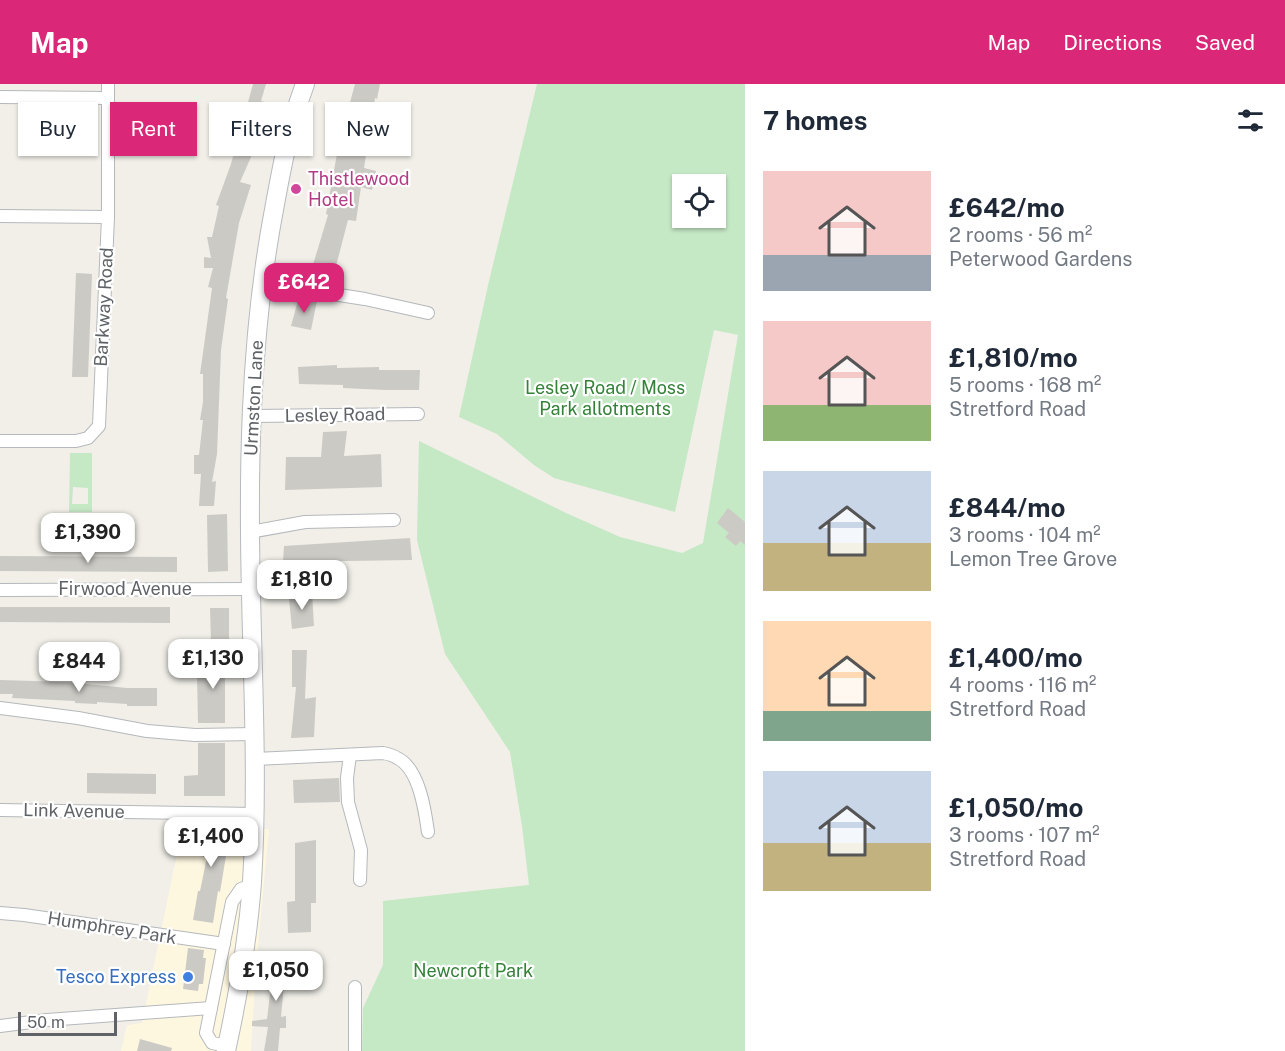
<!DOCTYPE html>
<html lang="en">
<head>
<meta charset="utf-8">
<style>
	body { margin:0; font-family:"Public Sans",sans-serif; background:#f6f6f7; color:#1f2937; height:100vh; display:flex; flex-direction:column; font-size:22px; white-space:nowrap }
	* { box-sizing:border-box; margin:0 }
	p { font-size:20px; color:#747a83 }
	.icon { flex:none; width:33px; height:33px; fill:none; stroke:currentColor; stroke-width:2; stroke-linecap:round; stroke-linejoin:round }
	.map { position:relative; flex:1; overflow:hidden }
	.sheet { display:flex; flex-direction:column; background:#fff; width:540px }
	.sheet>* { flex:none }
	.guide { position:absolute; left:18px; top:18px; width:570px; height:54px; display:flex; gap:12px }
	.fabs { position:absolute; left:672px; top:90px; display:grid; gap:12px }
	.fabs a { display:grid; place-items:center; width:54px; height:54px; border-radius:0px; background:#fff; box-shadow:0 2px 4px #0004; font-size:30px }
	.scale { position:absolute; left:18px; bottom:15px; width:99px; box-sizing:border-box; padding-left:6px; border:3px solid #5f6368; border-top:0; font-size:16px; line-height:21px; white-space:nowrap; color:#5f6368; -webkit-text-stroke:4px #fff; paint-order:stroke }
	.price { position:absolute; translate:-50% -51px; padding:0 14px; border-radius:12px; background:#fff; color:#222; font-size:20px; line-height:39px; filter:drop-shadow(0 2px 3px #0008) }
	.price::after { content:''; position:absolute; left:50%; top:36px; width:18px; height:14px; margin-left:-9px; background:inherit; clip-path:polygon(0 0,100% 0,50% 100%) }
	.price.current { background:#db2777; color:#fff }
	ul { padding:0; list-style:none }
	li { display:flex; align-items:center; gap:18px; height:150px; padding:0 18px }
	li span { display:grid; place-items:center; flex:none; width:168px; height:120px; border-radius:0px; color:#555 }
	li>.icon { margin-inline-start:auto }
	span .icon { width:72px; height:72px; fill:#fffc; stroke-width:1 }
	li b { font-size:26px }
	h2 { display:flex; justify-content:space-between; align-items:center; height:72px; padding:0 18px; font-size:26px }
	.pill { padding:0 21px; border-radius:0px; background:#fff; box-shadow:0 2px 4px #0004; font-size:21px; line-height:54px }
	.pill.current { background:#db2777; color:#fff }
	header { display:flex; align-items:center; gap:36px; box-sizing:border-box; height:84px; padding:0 30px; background:#db2777; color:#fff }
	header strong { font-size:28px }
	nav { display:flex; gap:33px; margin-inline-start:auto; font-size:21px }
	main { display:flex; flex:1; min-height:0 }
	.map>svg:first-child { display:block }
	.commercial { fill:#fef7e0 }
	.green { fill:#c5e8c5; fill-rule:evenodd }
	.building { fill:#cccac5 }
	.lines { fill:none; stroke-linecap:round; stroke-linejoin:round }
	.street-casing { stroke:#b5b8bc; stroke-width:14 }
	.secondary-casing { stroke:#b6babf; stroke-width:20 }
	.street { stroke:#fff; stroke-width:12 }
	.secondary { stroke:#fff; stroke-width:18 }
	.hotel-dot { fill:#d1479c; stroke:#fff; stroke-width:2 }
	.shop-dot { fill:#3f7fe0; stroke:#fff; stroke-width:2 }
	.labels { text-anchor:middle; stroke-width:4.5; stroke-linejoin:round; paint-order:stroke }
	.hotel-label { font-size:18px; fill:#b23c85; stroke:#fff; text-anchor:start }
	.street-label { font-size:18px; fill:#5f6368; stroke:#fff }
	.park-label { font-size:18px; fill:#348238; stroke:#fff }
	.shop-label { font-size:18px; fill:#366cbe; stroke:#fff; text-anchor:end }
</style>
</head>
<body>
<header>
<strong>Map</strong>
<nav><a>Map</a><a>Directions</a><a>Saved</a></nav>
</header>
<main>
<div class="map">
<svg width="745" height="967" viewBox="0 0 745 967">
	<rect width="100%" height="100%" fill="#f1efe8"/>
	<polygon class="commercial" points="179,742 269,745 256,883 251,967 121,967 127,941 142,939 177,770"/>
	<g class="green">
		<path d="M537 0H745V967H362L363 924 383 881V817L529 801 522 742 510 668 445 570 417 456 419 357 566 429 620 453 682 469 703 459 738 251 714 246 675 428 554 394 534 381 497 350 459 333 489 197ZM682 100H716V134H682Z"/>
		<path d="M70 369H92V428H69ZM73 403 88 404V420H72Z"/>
	</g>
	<g class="building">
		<polygon points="253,0 266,0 261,17 265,18 250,53 259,55 240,98 251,101 239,139 226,214 228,215 221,266 217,370 212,398 216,397 214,422 199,422 201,390 194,390 194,371 199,371 203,336 200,336 203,318 203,290 200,290 212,204 208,203 213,184 204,184 204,173 211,174 207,153 212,153 219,122 216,121 231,80"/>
		<polygon points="355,0 380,0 377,15 375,14 364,84 376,87 372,106 361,103 356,137 348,136 335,186 312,184 328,131 326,130 339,59"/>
		<polygon points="76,189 92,190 88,293 72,293"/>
		<polygon points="299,213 317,217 311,246 291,242"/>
		<polygon points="337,281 337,284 379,283 379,286 420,286 419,306 385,306 343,304 343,301 299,300 298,283"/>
		<polygon points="347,347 344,372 381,370 382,403 285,406 286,373 321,373 323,348"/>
		<polygon points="728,424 745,438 745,461 740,457 736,462 725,453 729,449 717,439"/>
		<polygon points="227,430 228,487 208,488 207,431"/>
		<polygon points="410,454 412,476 283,478 284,462"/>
		<polygon points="0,472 177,473 177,488 0,487"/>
		<polygon points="312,508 314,542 292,545 289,515"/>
		<polygon points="0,523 170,523 170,539 0,538"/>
		<polygon points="210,524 229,524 229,555 211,558"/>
		<polygon points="211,566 229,566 229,579 225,579 225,639 198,639 197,590 211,590"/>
		<polygon points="292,566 307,566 305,615 316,613 314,653 291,654 296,603 292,603"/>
		<polygon points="0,596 66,598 127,604 157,604 157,622 127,622 127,620 97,618 97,620 75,619 75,617 12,614 13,610 0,610"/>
		<polygon points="198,659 225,659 225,712 184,712 184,692 198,691"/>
		<polygon points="87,689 156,690 156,710 87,709"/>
		<polygon points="339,694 340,718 294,719 293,696"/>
		<polygon points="193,742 231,742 220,808 218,807 213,839 193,836 198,807 200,807 207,773 203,773 204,766 196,765 197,756 193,756"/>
		<polygon points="316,756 316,819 311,819 311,848 288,849 287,818 295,817 295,759"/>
		<polygon points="188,864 204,866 203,874 206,874 203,900 199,900 198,907 183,905"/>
		<polygon points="275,870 291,871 290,900 284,900 281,933 286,932 286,944 280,944 278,967 264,967 268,943 252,942 252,937 267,935"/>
		<polygon points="140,955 172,964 171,967 137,967"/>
	</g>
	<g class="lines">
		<g class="street-casing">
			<g id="street">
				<polyline points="0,13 108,14"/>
				<polyline points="0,132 108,133"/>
				<polyline points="262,199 365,215 428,229"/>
				<polyline points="252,332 418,330"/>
				<polyline points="0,357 76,357 88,354 99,342 108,133 108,0"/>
				<polyline points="250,448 305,438 394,436"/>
				<polyline points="0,506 250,505"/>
				<polyline points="0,624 78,634 147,647 195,651 254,650"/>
				<polyline points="350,671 347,694 348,718 361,766 360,796"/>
				<path d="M255 675 383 669C388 670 393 671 397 674 419 684 425 726 428 748"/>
				<polyline points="0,726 255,730"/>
				<polyline points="0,829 24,831 224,860"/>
				<polyline points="0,942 47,936 211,924"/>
				<polyline points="227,962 212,959 206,949 232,818 241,805 252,801"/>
				<polyline points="355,967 355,903"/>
			</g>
		</g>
		<g class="secondary-casing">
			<path id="secondary" d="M226 967C238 912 248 854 252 798 258 701 253 605 251 509 248 389 250 266 270 148 279 98 287 48 305 0"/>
		</g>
		<use href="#street" class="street"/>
		<use href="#secondary" class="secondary"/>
	</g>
	<circle class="hotel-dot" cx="296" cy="105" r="6"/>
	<circle class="shop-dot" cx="188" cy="893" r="6"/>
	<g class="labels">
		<g class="hotel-label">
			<text x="308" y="101">Thistlewood<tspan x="308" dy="21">Hotel</tspan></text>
		</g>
		<g class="street-label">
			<text transform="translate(104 223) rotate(-87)" y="6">Barkway Road</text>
			<text transform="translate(254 314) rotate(-87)" y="6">Urmston Lane</text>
			<text transform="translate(335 331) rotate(-1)" y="6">Lesley Road</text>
			<text x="125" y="511">Firwood Avenue</text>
			<text transform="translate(74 727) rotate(1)" y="6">Link Avenue</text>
			<text transform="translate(112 844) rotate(9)" y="6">Humphrey Park</text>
		</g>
		<g class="park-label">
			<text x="605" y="310">Lesley Road / Moss<tspan x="605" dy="21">Park allotments</tspan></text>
			<text x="473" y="893">Newcroft Park</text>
		</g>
		<g class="shop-label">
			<text x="176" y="899">Tesco Express</text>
		</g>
	</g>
</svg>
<div class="fabs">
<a><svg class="icon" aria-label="locate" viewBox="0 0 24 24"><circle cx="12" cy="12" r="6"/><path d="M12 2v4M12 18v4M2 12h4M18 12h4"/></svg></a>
</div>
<div class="scale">50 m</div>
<b class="price current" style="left:304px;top:230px">£642</b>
<b class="price" style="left:88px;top:480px">£1,390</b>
<b class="price" style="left:302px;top:527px">£1,810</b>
<b class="price" style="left:213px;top:606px">£1,130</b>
<b class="price" style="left:79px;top:609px">£844</b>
<b class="price" style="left:211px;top:784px">£1,400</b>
<b class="price" style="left:276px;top:918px">£1,050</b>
<div class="guide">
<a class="pill">Buy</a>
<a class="pill current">Rent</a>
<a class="pill">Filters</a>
<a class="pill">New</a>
</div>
</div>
<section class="sheet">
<h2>7 homes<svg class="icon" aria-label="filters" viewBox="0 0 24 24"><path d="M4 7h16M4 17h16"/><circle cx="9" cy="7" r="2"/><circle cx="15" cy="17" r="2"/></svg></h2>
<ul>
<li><span style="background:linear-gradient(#f6c9c9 70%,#9aa5b1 0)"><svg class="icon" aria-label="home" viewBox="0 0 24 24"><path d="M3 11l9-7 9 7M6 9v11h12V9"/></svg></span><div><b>£642/mo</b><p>2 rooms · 56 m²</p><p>Peterwood Gardens</p></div></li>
<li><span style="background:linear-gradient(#f6c9c9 70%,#8fb573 0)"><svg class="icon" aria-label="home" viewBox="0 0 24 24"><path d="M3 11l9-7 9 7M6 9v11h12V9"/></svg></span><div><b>£1,810/mo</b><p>5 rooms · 168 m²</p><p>Stretford Road</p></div></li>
<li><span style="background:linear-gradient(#c9d6e8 60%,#c2b280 0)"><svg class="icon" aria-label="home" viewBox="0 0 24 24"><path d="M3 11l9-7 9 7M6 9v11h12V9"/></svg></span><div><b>£844/mo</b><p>3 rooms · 104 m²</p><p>Lemon Tree Grove</p></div></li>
<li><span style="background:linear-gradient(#ffd9b3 75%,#7fa58c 0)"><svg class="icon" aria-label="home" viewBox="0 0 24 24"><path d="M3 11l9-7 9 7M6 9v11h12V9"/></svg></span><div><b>£1,400/mo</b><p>4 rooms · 116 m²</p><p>Stretford Road</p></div></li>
<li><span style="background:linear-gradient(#c9d6e8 60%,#c2b280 0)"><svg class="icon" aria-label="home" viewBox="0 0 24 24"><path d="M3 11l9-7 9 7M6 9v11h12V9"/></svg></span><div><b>£1,050/mo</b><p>3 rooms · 107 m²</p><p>Stretford Road</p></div></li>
</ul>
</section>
</main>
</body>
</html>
